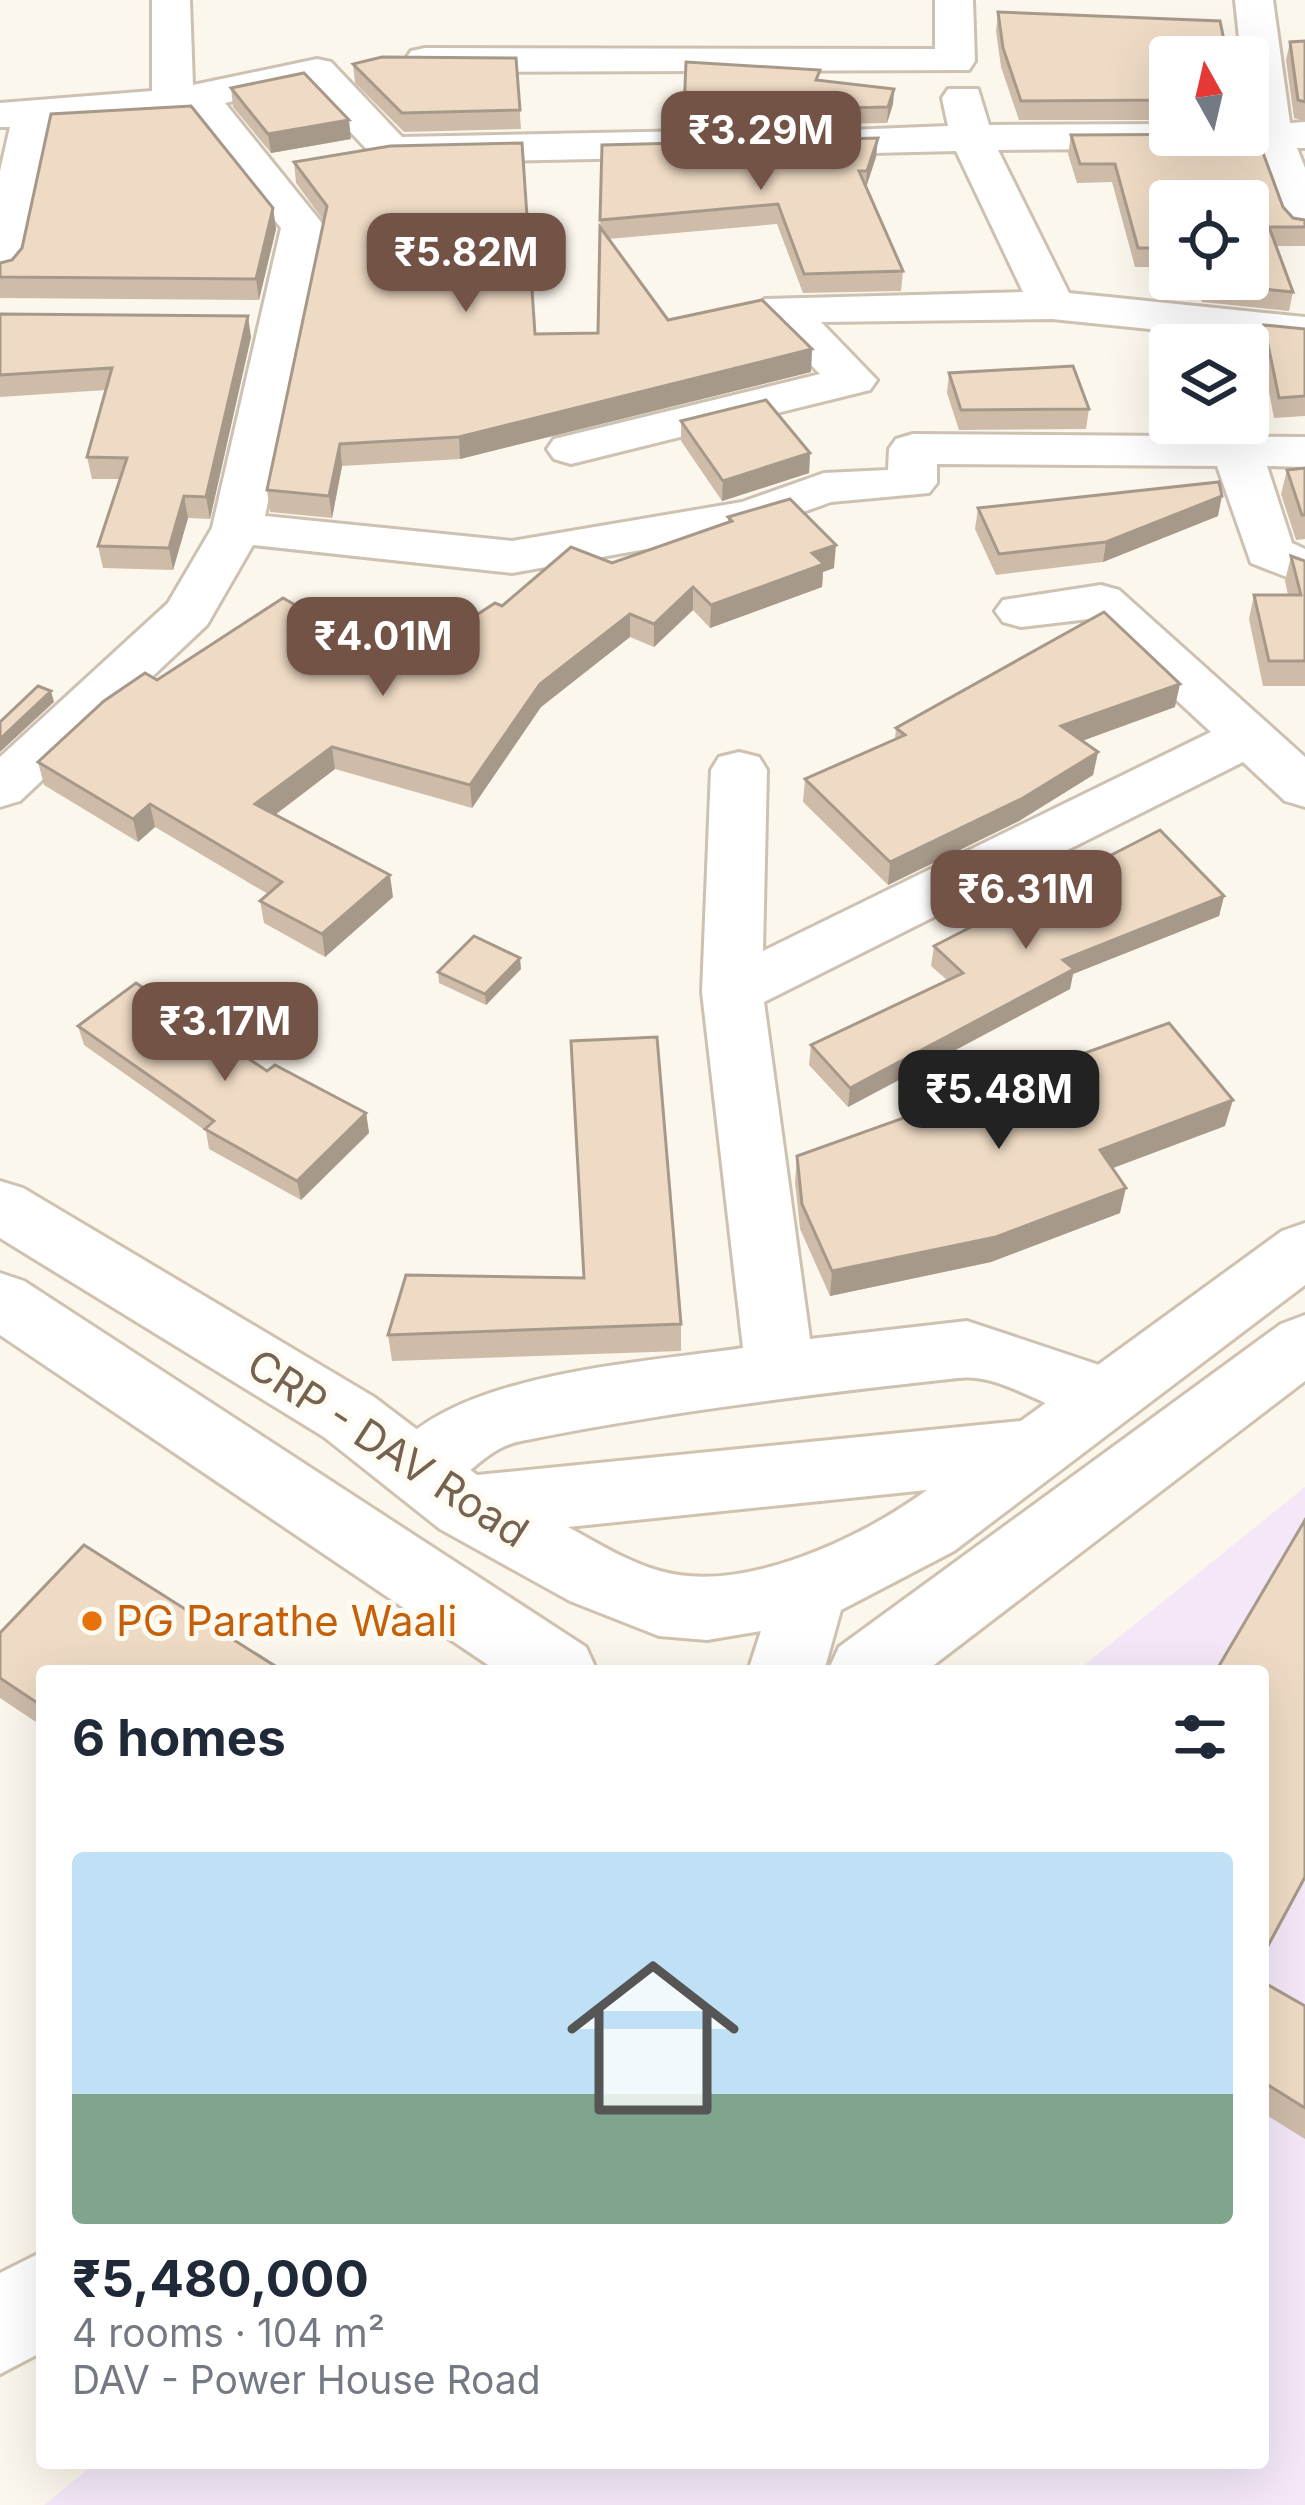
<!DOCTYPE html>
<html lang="en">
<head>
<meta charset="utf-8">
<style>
	body { margin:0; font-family:Inter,sans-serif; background:#f6f6f7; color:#1f2937; height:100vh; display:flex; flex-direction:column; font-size:45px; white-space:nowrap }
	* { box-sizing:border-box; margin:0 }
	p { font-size:39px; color:#747a83 }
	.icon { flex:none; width:66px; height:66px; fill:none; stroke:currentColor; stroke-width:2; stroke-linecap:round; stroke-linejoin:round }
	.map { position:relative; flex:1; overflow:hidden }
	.details { position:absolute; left:36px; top:1665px; width:1233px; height:804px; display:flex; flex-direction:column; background:#fff; border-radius:12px; box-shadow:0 12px 48px #0002 }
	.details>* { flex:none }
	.needle { width:78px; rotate:352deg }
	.fabs { position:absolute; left:1149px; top:36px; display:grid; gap:24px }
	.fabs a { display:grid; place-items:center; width:120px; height:120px; border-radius:12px; background:#fff; box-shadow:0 12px 48px #0002; font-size:60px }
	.price { position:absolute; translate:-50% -102px; padding:0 27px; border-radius:24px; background:#745347; color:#fff; font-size:39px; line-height:78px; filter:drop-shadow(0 3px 6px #0008) }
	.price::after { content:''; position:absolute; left:50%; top:72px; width:36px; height:27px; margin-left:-18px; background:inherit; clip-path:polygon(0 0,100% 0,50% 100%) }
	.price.on { background:#222; color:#fff }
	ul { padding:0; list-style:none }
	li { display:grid; align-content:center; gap:24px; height:636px; padding:0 36px }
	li+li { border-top:3px solid #e0e1e3 }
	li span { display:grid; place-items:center; height:372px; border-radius:12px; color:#555 }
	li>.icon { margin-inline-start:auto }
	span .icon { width:216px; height:216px; fill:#fffc; stroke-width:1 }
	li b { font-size:51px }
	h2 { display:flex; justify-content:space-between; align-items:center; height:144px; padding:0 36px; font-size:51px }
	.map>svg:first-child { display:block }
	.education { fill:#f4e8f8 }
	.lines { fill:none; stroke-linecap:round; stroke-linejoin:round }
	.street-casing { stroke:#cdc1b2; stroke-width:6 }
	.secondary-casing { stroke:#d0c2af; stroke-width:6 }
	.street { fill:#fff; fill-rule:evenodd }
	.secondary { fill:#fff; fill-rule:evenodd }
	.wall { fill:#cebca9 }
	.shaded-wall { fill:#a7998a }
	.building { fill:#efdbc5; stroke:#a7998a; stroke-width:3 }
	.food-dot { fill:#e8710a; stroke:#fefbf2; stroke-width:4.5 }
	.labels { text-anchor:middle; stroke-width:10; stroke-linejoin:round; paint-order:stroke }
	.street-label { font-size:42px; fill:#766250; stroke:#fefbf2 }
	.food-label { font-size:42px; fill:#c56008; stroke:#fefbf2; text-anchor:start }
</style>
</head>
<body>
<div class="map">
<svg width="1305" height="2505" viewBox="0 0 1305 2505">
	<rect width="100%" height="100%" fill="#fcf7ec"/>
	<polygon class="education" points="1305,1487 1305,2505 44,2505 96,2463 1263,2463 1263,1671 1077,1671"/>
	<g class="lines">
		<g class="street-casing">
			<g id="street">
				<polygon points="152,0 190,0 193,85 317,59 331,62 402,137 692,131 707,135 713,144 707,153 692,157 391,163 376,159 306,85 225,103 325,227 265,516 512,541 742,502 824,473 888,470 889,449 896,439 913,434 1305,437 1305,467 1267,466 1292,543 1305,549 1305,584 1251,563 1217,466 937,464 937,483 929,493 831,502 753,530 512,573 253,545 207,625 20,801 0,807 0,757 168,603 212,528 281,228 188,111 53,123 22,268 16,277 0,281 0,171 10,127 0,127 0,103 152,91"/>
				<polygon points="935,0 973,0 975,61 969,70 425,72 411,69 405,60 411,51 425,48 935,49"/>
				<polygon points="1235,0 1273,0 1290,123 1305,122 1305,148 1297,148 1305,168 1305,236 1290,232 1283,223 1255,148 998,150 1069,293 1305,317 1305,345 1052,319 821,322 877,380 870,390 571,464 554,459 547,449 554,439 820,374 765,319 758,309 765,299 1023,292 956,151 789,155 774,151 768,142 774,133 948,126 942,98 948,89 978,89 989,125 1170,124 1170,135 1248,135 1248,57 1241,57"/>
				<path d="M1101 585 1119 590 1305 757V807L1285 801 1243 762 764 1002 810 1339 967 1321 1132 1376 1143 1396 1132 1416C1072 1437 1015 1371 958 1378 812 1394 665 1412 521 1441 469 1451 455 1513 392 1491L382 1470C429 1373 645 1363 743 1348L702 992 711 770 719 757 739 752 759 757 767 770 763 951 1211 732 1089 619 1021 627 1003 622 995 611 1003 600Z"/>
			</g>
		</g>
		<g class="secondary-casing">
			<g id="secondary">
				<path d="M0 1181 23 1188 374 1397 477 1475 1021 1421 1282 1231 1305 1223V1285L954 1551 841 1610 824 1671H748L761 1631 707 1640 659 1636 570 1601 440 1529 324 1437 0 1238ZM927 1490C862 1538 742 1595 660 1571 628 1562 597 1543 568 1527Z"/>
				<polygon points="0,1273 24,1281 586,1647 597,1671 497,1671 0,1335"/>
				<polygon points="1305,1315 1305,1381 926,1671 828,1671 839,1647 1281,1324"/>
				<polygon points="42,2252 42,2352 0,2374 0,2273"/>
			</g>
		</g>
		<use href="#street" class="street"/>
		<use href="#secondary" class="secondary"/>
	</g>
	<g class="wall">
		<polygon points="998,12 1225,45 1170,57 1170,120 1019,120 1001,67 996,31"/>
		<polygon points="1305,41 1305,121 1294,118 1286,60 1290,42"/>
		<polygon points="516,58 521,129 404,132 355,83 353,64"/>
		<polygon points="819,81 894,89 893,104 887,123 684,127 684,112"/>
		<polygon points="231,88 351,139 271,153 233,107"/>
		<polygon points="1071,135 1283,207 1293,218 1305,220 1305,246 1276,246 1293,292 1289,311 1202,302 1194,279 1248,279 1170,201 1170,267 1135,267 1112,182 1077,183 1068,154"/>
		<polygon points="878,138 876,157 866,188 903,271 901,291 803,293 777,224 608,239 668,320 812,349 811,372 460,459 342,466 332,518 270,512 267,490 324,221 296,183 294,162 535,334 598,333 602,145"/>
		<polygon points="273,208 276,229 259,300 0,298 0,263"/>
		<polygon points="0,314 251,337 210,519 188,518 173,570 103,568 98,546 120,479 92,479 87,457 106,390 0,397"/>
		<polygon points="1264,325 1305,329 1305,416 1274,418 1260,345"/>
		<polygon points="949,373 1089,409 1086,429 959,430 947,393"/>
		<polygon points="681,421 810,453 809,473 722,501 681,441"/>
		<polygon points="1305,468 1305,539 1296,540 1281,494 1287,470"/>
		<polygon points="978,508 1218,516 1103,562 996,575 975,529"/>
		<polygon points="728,517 834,568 823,572 822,587 710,628 693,610 654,647 630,637 541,707 472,808 335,769 275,815 393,897 325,957 264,923 260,901 268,894 155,827 138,842 44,785 38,762 157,680 400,665 502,606 612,563 728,523"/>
		<polygon points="1291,556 1305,561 1305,686 1263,686 1249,619 1254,595 1288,595 1285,581"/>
		<polygon points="1175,707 1082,741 1098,752 1093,775 1019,821 888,885 803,802 805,779 895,739 896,728"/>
		<polygon points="1224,896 1219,916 1073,974 1070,989 848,1107 809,1065 811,1045 947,980 931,966 934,946"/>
		<polygon points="521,969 486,1005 439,983 438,972"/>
		<polygon points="78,1026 366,1113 369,1133 301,1200 209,1149 206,1131 84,1045"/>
		<polygon points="1225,1126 1113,1168 1120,1213 991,1262 830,1296 800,1229 795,1182 797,1156"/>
		<polygon points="681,1324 681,1351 392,1361 388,1335"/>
		<polygon points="0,1633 42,1671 42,1726 0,1698"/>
		<polygon points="1263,1982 1305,2006 1305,2139 1263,2113"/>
	</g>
	<g class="shaded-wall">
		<polygon points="894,89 893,104 887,123 888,107"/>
		<polygon points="349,120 351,139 271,153 268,134"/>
		<polygon points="878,138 876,157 865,190 867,171"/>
		<polygon points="273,208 276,229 259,300 256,279"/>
		<polygon points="248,316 251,337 210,519 206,497"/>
		<polygon points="812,349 811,372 460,459 459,437"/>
		<polygon points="340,444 342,466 332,518 329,496"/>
		<polygon points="810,453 809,473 722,501 723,481"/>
		<polygon points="184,496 188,518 173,570 169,548"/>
		<polygon points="1222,496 1218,516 1103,562 1106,542"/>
		<polygon points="836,545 834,568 823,572 822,587 710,628 711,605 812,553"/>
		<polygon points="693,587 693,610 654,647 654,624"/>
		<polygon points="630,614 630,637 541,707 472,808 470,785 540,684"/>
		<polygon points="1180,684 1175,707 1057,750 1061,726"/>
		<polygon points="51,691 54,702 0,752 0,739"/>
		<polygon points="332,747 335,769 259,827 255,804"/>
		<polygon points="1098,752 1093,775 1019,821 888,885 890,862"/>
		<polygon points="150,804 155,827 138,842 133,819"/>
		<polygon points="390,875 393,897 325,957 322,934"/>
		<polygon points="1224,896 1219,916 1073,974 1070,989 848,1107 850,1088 1063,960"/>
		<polygon points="520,958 521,969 486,1005 485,994"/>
		<polygon points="1233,1100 1225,1126 1094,1175 1100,1150"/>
		<polygon points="366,1113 369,1133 301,1200 297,1181"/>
		<polygon points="1126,1188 1120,1213 991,1262 830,1296 832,1271"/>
	</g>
	<g class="building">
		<polygon points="998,12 1220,21 1225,45 1247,44 1247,57 1170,57 1170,100 1021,101 1003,48"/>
		<polygon points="1305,41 1305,102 1298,100 1290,42"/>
		<polygon points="382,57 516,58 520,110 402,113 353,64"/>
		<polygon points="686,62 820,70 816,80 894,89 888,107 684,112"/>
		<polygon points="304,73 349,120 268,134 231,88"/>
		<polygon points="191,106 273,208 256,279 0,277 0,263 12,260 22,248 51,114"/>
		<polygon points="1248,134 1256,134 1283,207 1293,218 1305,220 1305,227 1269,227 1293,292 1205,283 1204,279 1248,279 1248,201 1170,201 1170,248 1138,248 1115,164 1080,164 1071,135"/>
		<polygon points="878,138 867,171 859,171 903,271 804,274 778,204 600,220 602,145"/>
		<polygon points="522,143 535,334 598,333 600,227 668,320 762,300 812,349 459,437 340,444 329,496 267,490 327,206 294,162 390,146"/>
		<polygon points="0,314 248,316 206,497 184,496 169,548 98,546 127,458 87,457 112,368 0,375"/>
		<polygon points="1264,325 1305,329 1305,396 1279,398"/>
		<polygon points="1073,366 1089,409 961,410 949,373"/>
		<polygon points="766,400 810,453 723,481 681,421"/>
		<polygon points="1305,468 1305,515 1302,515 1287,470"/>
		<polygon points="1219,482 1222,496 1106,542 999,554 978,508"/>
		<polygon points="790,499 836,545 812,553 824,564 711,605 693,587 654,624 630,614 540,684 470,785 332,747 255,804 390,875 322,934 260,901 282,882 150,804 133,819 38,762 104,701 145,673 157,680 283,598 400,665 495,603 502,606 571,547 612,563 732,521 728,517"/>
		<polygon points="1291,556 1305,561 1305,661 1269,661 1254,595 1301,595"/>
		<polygon points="1104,612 1180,684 1061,726 1098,752 1023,798 890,862 805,779 905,735 896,728"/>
		<polygon points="38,686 51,691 0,739 0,722"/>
		<polygon points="1160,830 1224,896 1063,960 1074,969 850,1088 811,1045 963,973 934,946"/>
		<polygon points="474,936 520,958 485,994 438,972"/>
		<polygon points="136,983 267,1071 275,1065 366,1113 297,1181 205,1129 214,1121 78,1026"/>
		<polygon points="1169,1023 1233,1100 1100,1150 1126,1188 996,1237 832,1271 802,1204 797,1156"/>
		<polygon points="657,1037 681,1324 388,1335 406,1275 584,1278 571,1041"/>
		<polygon points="1305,1520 1305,1877 1263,1955 1263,1671 1216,1671"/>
		<polygon points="84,1545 283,1671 42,1671 42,1706 0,1678 0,1633"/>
		<polygon points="1263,1982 1305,2006 1305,2108 1263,2082"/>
	</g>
	<circle class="food-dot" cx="92" cy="1621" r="12"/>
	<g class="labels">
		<g class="street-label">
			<text transform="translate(388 1448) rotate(33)" y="15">CRP - DAV Road</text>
		</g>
		<g class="food-label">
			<text x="116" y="1636">PG Parathe Waali</text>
		</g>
	</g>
</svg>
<div class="fabs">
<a><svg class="needle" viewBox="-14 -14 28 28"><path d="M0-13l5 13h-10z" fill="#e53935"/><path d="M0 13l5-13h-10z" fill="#747a83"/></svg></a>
<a><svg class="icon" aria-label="locate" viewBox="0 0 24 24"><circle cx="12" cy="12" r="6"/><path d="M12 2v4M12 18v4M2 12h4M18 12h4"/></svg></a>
<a><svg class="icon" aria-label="layers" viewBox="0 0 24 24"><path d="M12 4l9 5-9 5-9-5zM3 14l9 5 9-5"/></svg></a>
</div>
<b class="price" style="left:761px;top:193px">₹3.29M</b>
<b class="price" style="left:466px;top:315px">₹5.82M</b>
<b class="price" style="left:383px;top:699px">₹4.01M</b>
<b class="price" style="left:1026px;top:952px">₹6.31M</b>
<b class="price" style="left:225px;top:1084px">₹3.17M</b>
<b class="price on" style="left:999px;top:1152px">₹5.48M</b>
<section class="details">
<h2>6 homes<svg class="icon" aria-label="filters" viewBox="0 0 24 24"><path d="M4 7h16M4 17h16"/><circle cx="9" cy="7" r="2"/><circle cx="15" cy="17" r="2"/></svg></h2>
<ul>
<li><span style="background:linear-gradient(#bfe0f5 65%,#7fa58c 0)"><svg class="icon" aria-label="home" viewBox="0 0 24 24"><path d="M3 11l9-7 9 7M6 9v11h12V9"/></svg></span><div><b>₹5,480,000</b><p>4 rooms · 104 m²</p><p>DAV - Power House Road</p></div></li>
</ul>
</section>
</div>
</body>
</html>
